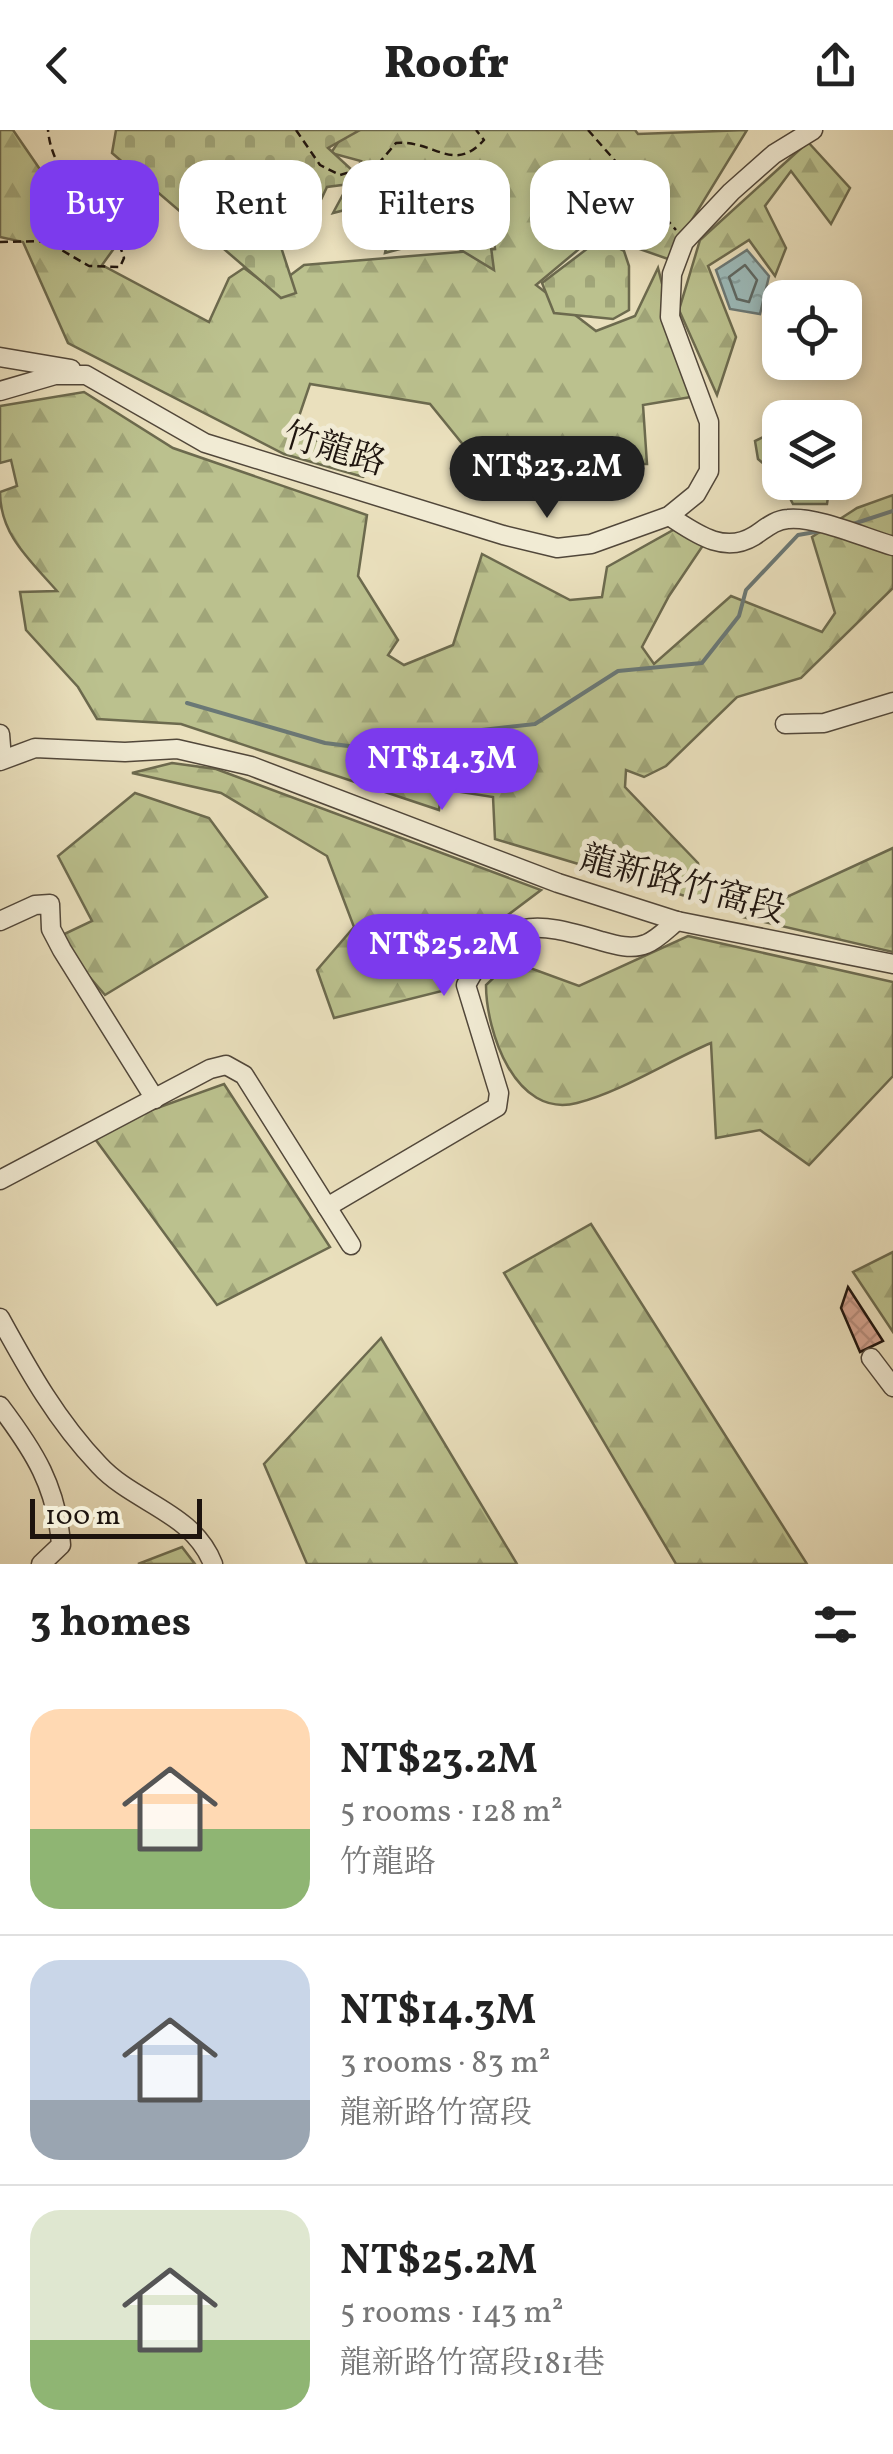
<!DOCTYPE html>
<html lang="en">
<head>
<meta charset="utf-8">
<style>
	body { margin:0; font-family:Vollkorn,"Noto Serif TC",serif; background:#f6f6f6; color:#222; height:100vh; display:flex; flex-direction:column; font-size:38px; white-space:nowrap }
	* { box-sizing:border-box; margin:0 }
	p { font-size:32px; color:#767676 }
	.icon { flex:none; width:55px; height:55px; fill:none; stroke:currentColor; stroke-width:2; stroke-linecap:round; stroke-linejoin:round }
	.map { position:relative; height:1434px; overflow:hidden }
	.details { display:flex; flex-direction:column; background:#fff; flex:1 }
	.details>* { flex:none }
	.hud { position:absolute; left:30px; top:30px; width:835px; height:90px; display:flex; gap:20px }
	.fabs { position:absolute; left:762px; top:150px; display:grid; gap:20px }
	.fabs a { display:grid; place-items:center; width:100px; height:100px; border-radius:20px; background:#fff; box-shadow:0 5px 15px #0003; font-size:50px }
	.scale { position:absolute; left:30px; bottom:25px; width:172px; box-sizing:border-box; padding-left:10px; border:5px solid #1e140e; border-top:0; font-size:28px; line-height:35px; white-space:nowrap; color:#1e140e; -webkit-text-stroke:8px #f1ebd4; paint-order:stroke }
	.price { position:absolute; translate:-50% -85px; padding:0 22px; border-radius:35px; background:#7c3aed; color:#fff; font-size:32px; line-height:65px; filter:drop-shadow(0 2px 5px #0008) }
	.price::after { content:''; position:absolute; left:50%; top:60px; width:30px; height:22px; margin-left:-15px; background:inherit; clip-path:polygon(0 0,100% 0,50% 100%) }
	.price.on { background:#222; color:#fff }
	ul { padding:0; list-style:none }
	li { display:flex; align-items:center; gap:30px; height:250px; padding:0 30px }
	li+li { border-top:2px solid #e0e0e0 }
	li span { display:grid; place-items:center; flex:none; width:280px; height:200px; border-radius:30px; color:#555 }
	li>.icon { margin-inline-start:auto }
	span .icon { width:120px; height:120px; fill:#fffc; stroke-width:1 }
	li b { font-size:42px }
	h2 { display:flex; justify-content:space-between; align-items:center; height:120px; padding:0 30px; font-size:42px }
	.chip { padding:0 35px; border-radius:30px; background:#fff; box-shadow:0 5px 15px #0003; font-size:35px; line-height:90px }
	.chip.on { background:#7c3aed; color:#fff }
	header { display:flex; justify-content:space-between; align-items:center; height:130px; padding:0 30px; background:#fff; font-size:45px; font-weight:800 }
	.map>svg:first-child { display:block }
	.forest { fill:url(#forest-firs); stroke:#6c6a4e; stroke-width:2.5 }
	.cemetery { fill:url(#cemetery-stones); stroke:#6c6a4e; stroke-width:2.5 }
	.water { fill:url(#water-ripples); stroke:#6a7876; stroke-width:2.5 }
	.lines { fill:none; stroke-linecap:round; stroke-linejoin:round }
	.shore { stroke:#5d6864; stroke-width:2.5 }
	.stream { stroke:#6a7876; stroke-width:4 }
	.building { fill:url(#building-cross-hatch); stroke:#1e140e; stroke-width:2.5 }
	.minor-casing { stroke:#51473a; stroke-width:21 }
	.path { stroke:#1e140e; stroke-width:2.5; stroke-dasharray:8 5; stroke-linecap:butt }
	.minor { stroke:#f1ebd4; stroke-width:18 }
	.labels { text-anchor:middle; stroke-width:10; stroke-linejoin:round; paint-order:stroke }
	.street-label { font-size:35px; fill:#1e140e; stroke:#f1ebd4 }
</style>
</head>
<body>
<header><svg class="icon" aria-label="back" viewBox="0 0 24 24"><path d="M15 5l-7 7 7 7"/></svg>Roofr<svg class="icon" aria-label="share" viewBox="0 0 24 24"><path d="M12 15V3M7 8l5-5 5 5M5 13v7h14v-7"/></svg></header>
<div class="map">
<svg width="893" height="1434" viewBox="0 0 893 1434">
	<defs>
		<pattern id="forest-firs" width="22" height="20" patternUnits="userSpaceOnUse" patternTransform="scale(2.5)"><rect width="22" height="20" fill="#bbc18e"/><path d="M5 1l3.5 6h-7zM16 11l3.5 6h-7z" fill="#a0a579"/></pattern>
		<pattern id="cemetery-stones" width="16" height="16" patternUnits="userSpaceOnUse" patternTransform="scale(2.5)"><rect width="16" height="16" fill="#bbc18e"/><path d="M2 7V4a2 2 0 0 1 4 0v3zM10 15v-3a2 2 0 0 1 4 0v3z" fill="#a0a579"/></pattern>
		<pattern id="water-ripples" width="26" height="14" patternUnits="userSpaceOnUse" patternTransform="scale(2.5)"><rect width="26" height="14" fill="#9cbbbb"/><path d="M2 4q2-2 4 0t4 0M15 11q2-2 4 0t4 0" fill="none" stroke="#86a0a0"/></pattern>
		<pattern id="building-cross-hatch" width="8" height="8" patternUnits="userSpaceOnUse" patternTransform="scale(2.5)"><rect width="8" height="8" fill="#d7a693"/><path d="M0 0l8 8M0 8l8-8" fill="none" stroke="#b88e7e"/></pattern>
	</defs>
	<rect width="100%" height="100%" fill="#eae0bd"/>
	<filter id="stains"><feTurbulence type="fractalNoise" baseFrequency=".002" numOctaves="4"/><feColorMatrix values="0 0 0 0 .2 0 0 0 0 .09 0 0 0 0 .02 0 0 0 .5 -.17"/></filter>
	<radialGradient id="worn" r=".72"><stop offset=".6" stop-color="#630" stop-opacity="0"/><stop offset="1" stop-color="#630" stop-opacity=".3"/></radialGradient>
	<g class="forest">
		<polygon points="0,0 13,0 59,67 123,106 102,135 209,192 229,148 244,138 272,159 304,135 495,119 487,44 333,83 361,31 331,23 346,0 635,0 638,4 747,0 668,129 597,104 536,155 596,201 635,186 658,138 691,267 643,275 647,334 478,333 430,274 310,254 294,301 380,337 363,347 284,324 68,213 23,112 0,107"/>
		<polygon points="808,12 850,58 831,94 791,41 765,76 786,118 775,146 749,110 708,136 736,207 717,265 679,180 700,110"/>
		<path d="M84 262 173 318 367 385 358 446 398 510 388 525 404 535 453 515 482 424 570 470 602 467 607 437 684 394 708 408 669 466 642 517 654 534 731 466 822 502 835 483 812 407 857 378 893 365V458L801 548 737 567 666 636 644 647 626 640 625 657 698 733 705 772 495 709 493 667 442 659 439 680 181 594 97 589 78 557 26 500 20 462 57 461C30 430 0 405 0 362L17 356 11 330 0 333V276Z"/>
		<polygon points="780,299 780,348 758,329 755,311"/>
		<polygon points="782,353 830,353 827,374 793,374"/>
		<polygon points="172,633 216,639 541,760 464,818 442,861 334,888 317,840 354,797 327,726 221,663 132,643"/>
		<polygon points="135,663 209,688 267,767 105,865 56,808 92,791 58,726"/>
		<polygon points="893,718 893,822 743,787"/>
		<path d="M688 806 893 852V946L809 1035 760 1000 716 1008 711 913C668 931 623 961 577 973 515 989 486 901 486 855L511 831 579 856Z"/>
		<polygon points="224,954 330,1117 217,1175 90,1002"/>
		<polygon points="591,1094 807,1434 676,1434 504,1143"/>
		<polygon points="893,1122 893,1202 853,1142"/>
		<polygon points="381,1208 517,1434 307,1434 264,1334"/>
		<polygon points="182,1417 195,1434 138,1434"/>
	</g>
	<g class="cemetery">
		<polygon points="116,0 360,0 328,18 365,52 327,57 310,93 280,114 296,163 281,168 112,23"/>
		<polygon points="482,49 494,140 441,108 385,123 395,75"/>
		<polygon points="600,109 624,121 629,136 629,180 613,189 554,183 542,153"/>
	</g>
	<polygon class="water" points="747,120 769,146 760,184 730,179 716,140"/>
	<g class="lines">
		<polygon class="shore" points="745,135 757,150 749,172 737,169 729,147"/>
		<g class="stream">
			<polyline points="850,395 893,381"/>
			<polyline points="187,573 325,613 428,626 473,601 535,594 618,541 702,533 739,486 746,460 798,405 821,401"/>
		</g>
	</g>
	<polygon class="building" points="848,1157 883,1211 860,1222 841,1178"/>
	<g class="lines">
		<g class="minor-casing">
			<g id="minor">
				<polyline points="0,227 71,239"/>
				<polyline points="0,261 55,245 86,245 205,313 503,405 557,418 591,414 669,386 696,364 709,341 709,292 670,187 672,144 684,112 731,62 774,24 813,0"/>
				<path d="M669 386C694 402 723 425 754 406 765 399 774 390 788 389 816 386 865 408 893 416"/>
				<polyline points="785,594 824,593 893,572"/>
				<polyline points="0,604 2,629"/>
				<polyline points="0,631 35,618 125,622 177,619 251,636 558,753 677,791 893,834"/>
				<polyline points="0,791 35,775 50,774 51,799 62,820 155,969"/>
				<polyline points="0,1050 210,939 226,935 244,945 351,1115"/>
				<path d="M327 1077 497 977 499 963 466 855C504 785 534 791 601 811 615 815 632 820 646 814 657 810 668 798 677 791"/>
				<path d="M0 1188C29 1241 57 1291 99 1335 134 1373 193 1382 213 1434"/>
				<polyline points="871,1228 893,1257"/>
				<path d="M0 1276C34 1321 57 1357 61 1415L41 1434"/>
			</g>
		</g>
		<g class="path">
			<path d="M296 0 320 35 340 45 379 33 396 13C435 10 453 44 484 10L476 0"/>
			<polyline points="588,0 676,100"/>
			<path d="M0 112 46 111 89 136 120 137 124 128C110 79 53 57 48 0"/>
		</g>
		<use href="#minor" class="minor"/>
	</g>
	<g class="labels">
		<g class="street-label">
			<text transform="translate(335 318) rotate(17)" y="12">竹龍路</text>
			<text transform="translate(683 753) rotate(15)" y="12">龍新路竹窩段</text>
		</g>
	</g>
	<rect width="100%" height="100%" filter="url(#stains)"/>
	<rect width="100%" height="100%" fill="url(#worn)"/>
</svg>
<div class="fabs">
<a><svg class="icon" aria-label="locate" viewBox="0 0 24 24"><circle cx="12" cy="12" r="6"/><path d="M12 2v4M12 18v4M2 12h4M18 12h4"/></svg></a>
<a><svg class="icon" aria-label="layers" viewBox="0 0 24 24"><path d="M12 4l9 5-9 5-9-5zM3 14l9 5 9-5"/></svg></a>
</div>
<div class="scale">100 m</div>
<b class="price on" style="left:547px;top:391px">NT$23.2M</b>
<b class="price" style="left:442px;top:683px">NT$14.3M</b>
<b class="price" style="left:444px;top:869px">NT$25.2M</b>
<div class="hud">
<a class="chip on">Buy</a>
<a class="chip">Rent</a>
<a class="chip">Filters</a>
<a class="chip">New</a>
</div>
</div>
<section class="details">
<h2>3 homes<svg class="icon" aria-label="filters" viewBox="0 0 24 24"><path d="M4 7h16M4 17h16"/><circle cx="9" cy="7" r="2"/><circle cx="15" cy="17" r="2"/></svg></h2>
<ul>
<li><span style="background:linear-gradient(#ffd9b3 60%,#8fb573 0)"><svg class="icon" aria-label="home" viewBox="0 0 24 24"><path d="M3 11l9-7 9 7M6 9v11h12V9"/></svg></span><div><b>NT$23.2M</b><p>5 rooms · 128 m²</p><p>竹龍路</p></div></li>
<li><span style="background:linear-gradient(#c9d6e8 70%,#9aa5b1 0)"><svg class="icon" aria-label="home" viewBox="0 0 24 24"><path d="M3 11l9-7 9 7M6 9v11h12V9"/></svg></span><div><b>NT$14.3M</b><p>3 rooms · 83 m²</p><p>龍新路竹窩段</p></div></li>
<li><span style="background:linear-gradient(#dfe7d0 65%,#8fb573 0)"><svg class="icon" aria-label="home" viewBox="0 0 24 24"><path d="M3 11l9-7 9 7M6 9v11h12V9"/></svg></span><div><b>NT$25.2M</b><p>5 rooms · 143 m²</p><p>龍新路竹窩段181巷</p></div></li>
</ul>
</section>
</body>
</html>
